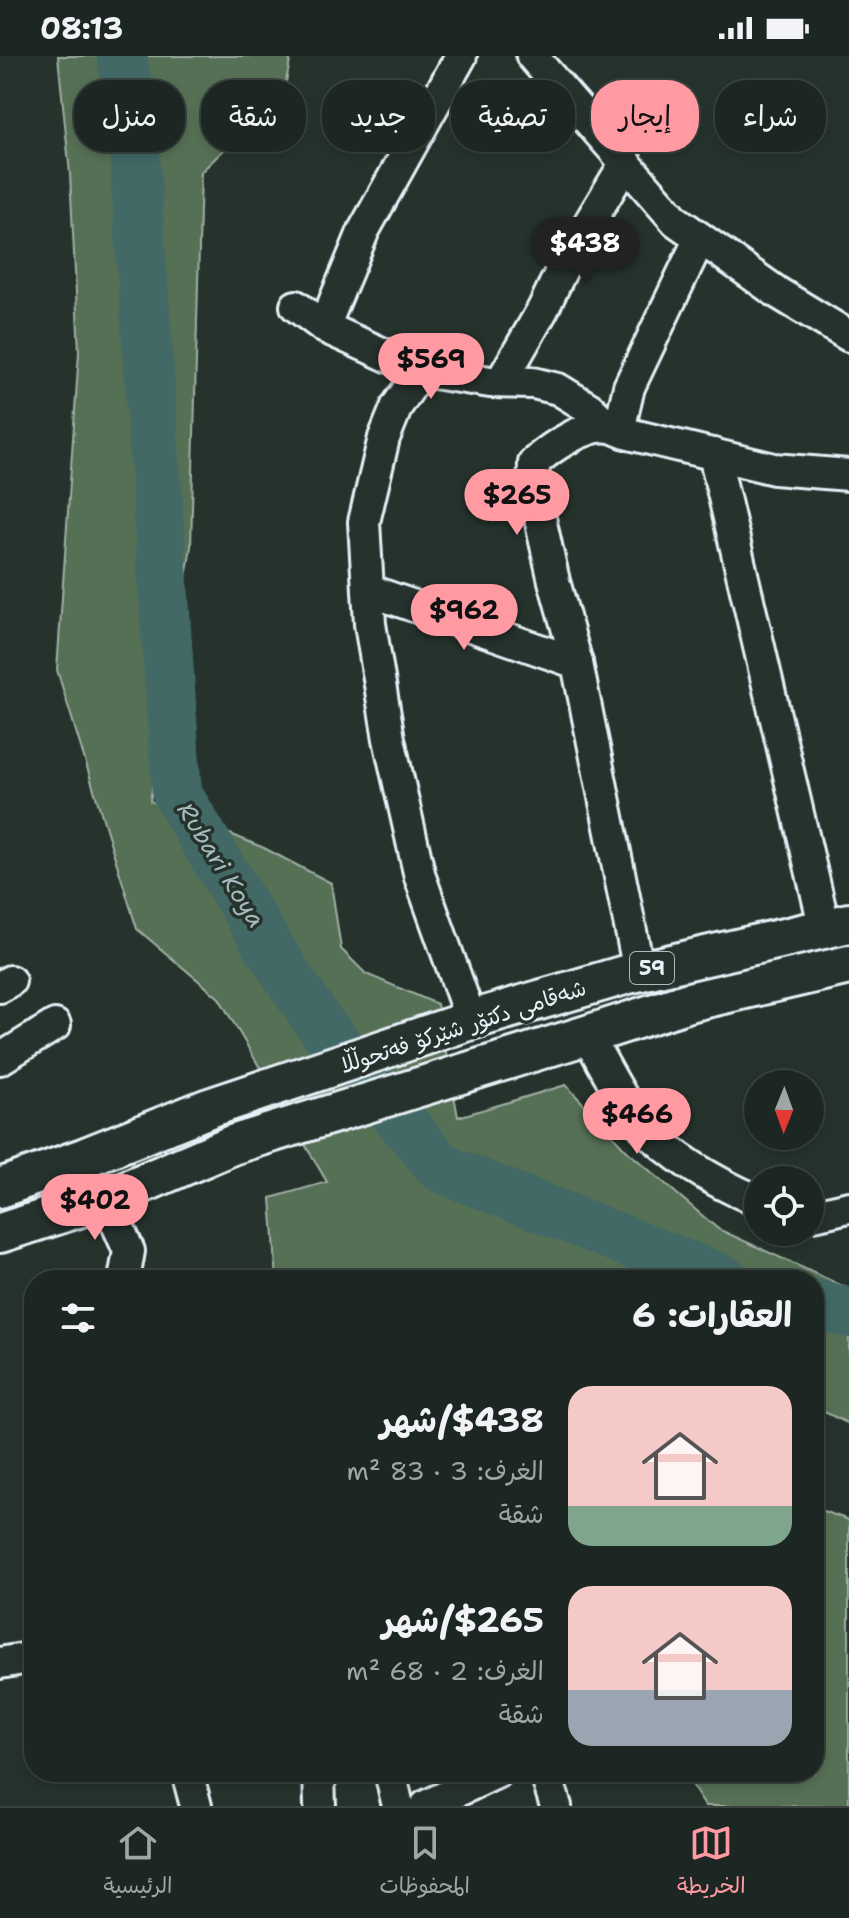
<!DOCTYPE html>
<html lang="ar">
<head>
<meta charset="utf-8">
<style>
	body { margin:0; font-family:"Shantell Sans","Playpen Sans Arabic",sans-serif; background:#252e2a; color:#f1f3f6; direction:rtl; height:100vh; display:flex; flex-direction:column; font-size:30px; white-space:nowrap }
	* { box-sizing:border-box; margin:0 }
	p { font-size:26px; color:#a0a5a5 }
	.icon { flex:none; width:44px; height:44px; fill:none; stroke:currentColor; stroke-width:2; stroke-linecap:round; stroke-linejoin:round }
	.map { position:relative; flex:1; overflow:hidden; direction:ltr }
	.panel { position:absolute; left:24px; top:1214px; width:800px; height:512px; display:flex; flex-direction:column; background:#1c2622; border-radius:32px; box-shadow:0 4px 12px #0003,0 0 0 2px #3a4340; direction:rtl }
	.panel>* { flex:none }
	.top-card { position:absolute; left:24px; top:24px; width:802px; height:72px; direction:rtl; display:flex; gap:16px }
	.needle { width:52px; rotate:181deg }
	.tools { position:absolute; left:744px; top:1014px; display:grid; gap:16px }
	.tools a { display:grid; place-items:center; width:80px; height:80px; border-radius:50%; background:#1c2622; box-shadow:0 4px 12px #0003,0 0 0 2px #3a4340; font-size:40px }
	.price { position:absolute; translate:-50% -68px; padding:0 18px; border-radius:28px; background:#ff9aa2; color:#111; font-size:26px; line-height:52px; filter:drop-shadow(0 2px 4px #0008) }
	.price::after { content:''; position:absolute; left:50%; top:48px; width:24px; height:18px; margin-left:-12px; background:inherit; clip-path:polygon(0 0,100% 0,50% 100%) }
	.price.active { background:#222; color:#fff }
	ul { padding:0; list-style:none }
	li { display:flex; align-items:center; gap:24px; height:200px; padding:0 32px }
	li span { display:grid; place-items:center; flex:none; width:224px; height:160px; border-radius:24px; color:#555 }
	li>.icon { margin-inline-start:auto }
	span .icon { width:96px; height:96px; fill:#fffc; stroke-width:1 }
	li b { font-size:34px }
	h2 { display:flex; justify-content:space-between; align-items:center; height:96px; padding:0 32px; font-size:34px }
	.tag { padding:0 28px; border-radius:32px; background:#1c2622; box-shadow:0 4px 12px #0003,0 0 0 2px #3a4340; font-size:28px; line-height:72px }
	.tag.active { background:#ff9aa2; color:#111 }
	.status { display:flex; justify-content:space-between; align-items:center; height:56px; padding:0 40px; background:#1c2622; direction:ltr }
	.status svg { height:22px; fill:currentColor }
	.dock { display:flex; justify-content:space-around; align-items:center; height:112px; border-top:2px solid #3a4340; background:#1c2622; font-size:22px; color:#a0a5a5 }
	.dock a { display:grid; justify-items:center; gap:4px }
	.dock .active { color:#ff9aa2 }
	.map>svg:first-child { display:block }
	.green { fill:#576f54; stroke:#a0b0a6; stroke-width:2 }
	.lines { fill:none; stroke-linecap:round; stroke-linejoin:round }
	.river { stroke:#436966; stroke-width:50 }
	.minor-casing { stroke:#e8f1f8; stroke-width:36 }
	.major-casing { stroke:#e8f1f8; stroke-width:44 }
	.minor { stroke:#26332d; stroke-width:30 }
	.major { stroke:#26332d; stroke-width:38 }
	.labels { text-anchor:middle; stroke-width:7; stroke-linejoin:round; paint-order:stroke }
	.shield { fill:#26332d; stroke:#aeb8bb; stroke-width:2 }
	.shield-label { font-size:20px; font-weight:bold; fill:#e8f1f8 }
	.street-label { font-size:22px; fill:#e8f1f8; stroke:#26332d }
	.water-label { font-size:24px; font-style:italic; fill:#a6bbbe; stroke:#26332d }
</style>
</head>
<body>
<div class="status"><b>08:13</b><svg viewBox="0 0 49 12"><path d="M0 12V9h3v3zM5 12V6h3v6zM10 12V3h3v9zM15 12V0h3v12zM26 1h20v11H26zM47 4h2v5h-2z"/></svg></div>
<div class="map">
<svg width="849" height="1750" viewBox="0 0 849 1750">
	<rect width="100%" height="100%" fill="#26332d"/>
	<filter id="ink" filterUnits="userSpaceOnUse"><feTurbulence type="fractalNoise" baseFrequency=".0125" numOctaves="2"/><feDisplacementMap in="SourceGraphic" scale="16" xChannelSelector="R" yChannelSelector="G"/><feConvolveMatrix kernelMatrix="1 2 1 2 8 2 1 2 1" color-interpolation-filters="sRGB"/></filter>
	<g filter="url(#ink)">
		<g class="green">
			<polygon points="58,0 291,0 284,36 201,116 191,491 150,745 264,792 331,827 341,893 366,918 437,948 458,1061 566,1029 627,1095 718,1173 849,1233 849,1368 814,1351 814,1224 277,1224 271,1142 327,1126 219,942 137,873 57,614 79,296 70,118"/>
			<polygon points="849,884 849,893 722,922 720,913"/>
			<polygon points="814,1452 849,1464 849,1750 705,1750 683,1716 814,1716"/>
		</g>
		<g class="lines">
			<g class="river">
				<polyline points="122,0 132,62 177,738 266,887 318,966 441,1112 724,1224"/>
				<polyline points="814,1248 849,1257"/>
			</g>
			<g class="minor-casing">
				<g id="minor">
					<polyline points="532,0 676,165 778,237 849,280"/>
					<polyline points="296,250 324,271 421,315 490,326 533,327 558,333 589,352 608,370"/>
					<polyline points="324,271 364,174 461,0"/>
					<polyline points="421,315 397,350 384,382 364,466 370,568 389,683 420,821 471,964"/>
					<polyline points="501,326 543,253 564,209 626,106"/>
					<polyline points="619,374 629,331 700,182"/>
					<polyline points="714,398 825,873"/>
					<polyline points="368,534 577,607"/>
					<path d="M639 915 577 607 554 525 533 431 534 407C549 392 587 367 610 371 616 372 623 376 629 378L774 413 849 419"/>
					<polyline points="0,931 10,925"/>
					<path d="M587 979C604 1008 622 1046 643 1070 675 1104 716 1127 758 1145"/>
					<polyline points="0,1003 55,969"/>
					<polyline points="106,1143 129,1195 124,1224"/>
					<polyline points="810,1159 814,1159 849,1151"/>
					<polyline points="0,1607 34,1601"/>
					<polyline points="187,1716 196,1750"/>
					<polyline points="319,1716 320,1750"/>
					<polyline points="390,1716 398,1750"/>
					<polyline points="545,1716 556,1750"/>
					<polyline points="426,1750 498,1716"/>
				</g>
			</g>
			<g class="major-casing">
				<g id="major">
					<polyline points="0,1132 86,1101 209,1052 471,964 628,918 849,867"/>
					<polyline points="0,1177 106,1143 232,1089 587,979 689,946 849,909"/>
				</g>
			</g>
			<use href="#minor" class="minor"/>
			<use href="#major" class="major"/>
		</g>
	</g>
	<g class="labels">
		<rect class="shield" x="630" y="896" width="44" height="32" rx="6"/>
		<g class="shield-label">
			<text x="652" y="919">59</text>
		</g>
		<g class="street-label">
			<text transform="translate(463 970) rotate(-18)" y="8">شەقامی دکتۆر شێرکۆ فەتحوڵڵا</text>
		</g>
		<g class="water-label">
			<text transform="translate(221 809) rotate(58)" y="8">Rubari Koya</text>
		</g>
	</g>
</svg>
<div class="tools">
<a><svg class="needle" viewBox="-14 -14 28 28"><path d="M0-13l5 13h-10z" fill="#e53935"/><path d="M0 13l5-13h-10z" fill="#a0a5a5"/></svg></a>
<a><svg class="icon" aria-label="locate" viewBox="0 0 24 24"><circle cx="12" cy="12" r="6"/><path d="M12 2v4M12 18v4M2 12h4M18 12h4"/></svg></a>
</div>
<b class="price active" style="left:585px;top:229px">$438</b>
<b class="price" style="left:431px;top:345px">$569</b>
<b class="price" style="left:517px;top:481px">$265</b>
<b class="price" style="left:464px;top:596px">$962</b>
<b class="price" style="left:637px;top:1100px">$466</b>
<b class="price" style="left:95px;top:1186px">$402</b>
<div class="top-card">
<a class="tag">شراء</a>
<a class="tag active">إيجار</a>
<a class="tag">تصفية</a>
<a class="tag">جديد</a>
<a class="tag">شقة</a>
<a class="tag">منزل</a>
</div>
<section class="panel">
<h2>العقارات: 6<svg class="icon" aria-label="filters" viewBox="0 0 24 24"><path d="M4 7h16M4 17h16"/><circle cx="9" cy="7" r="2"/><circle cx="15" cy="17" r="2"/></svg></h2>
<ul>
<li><span style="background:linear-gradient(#f6c9c9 75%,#7fa58c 0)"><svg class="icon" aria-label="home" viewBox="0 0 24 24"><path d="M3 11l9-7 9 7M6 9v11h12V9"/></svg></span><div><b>$438/شهر</b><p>الغرف: 3 · 83 m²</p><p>شقة</p></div></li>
<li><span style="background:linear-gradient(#f6c9c9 65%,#9aa5b1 0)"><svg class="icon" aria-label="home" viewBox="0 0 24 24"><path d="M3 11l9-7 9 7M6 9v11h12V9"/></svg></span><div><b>$265/شهر</b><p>الغرف: 2 · 68 m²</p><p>شقة</p></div></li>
</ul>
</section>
</div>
<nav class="dock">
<a class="active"><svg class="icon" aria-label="map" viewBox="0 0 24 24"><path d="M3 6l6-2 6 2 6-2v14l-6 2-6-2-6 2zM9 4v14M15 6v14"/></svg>الخريطة</a>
<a><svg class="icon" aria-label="saved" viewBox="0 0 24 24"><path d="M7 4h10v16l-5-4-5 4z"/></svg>المحفوظات</a>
<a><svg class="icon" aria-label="home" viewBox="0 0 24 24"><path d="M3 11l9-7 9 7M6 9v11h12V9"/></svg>الرئيسية</a>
</nav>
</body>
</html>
